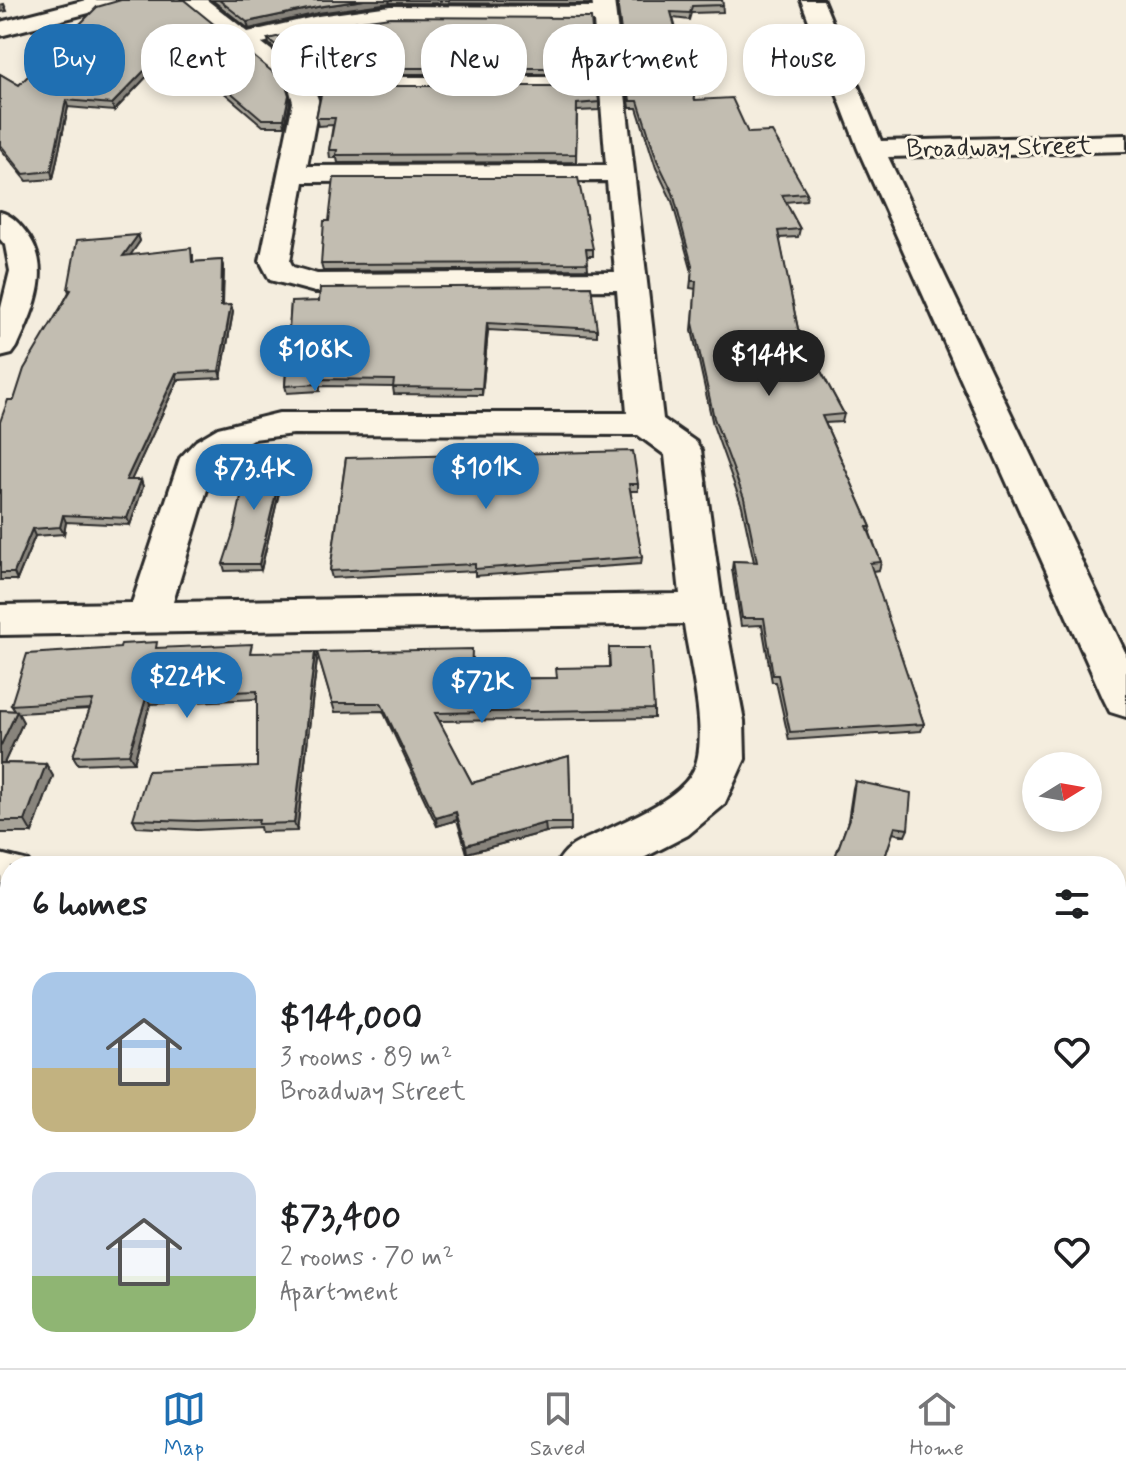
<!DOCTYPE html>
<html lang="en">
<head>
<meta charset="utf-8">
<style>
	body { margin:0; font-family:Mynerve,sans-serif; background:#f2f2f2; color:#202124; height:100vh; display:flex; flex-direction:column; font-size:30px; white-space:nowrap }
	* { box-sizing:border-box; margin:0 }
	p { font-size:26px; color:#757577 }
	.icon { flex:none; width:44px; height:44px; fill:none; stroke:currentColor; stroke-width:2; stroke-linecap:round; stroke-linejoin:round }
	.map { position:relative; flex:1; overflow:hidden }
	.panel { position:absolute; left:0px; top:856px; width:1126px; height:512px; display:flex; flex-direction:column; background:#fff; border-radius:32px 32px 0 0; box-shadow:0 4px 12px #0003 }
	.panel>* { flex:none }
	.top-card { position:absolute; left:24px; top:24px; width:1078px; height:72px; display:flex; gap:16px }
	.needle { width:52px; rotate:79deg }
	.buttons { position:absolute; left:1022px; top:752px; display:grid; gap:16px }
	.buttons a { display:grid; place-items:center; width:80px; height:80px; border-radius:50%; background:#fff; box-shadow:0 4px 12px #0003; font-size:40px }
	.price { position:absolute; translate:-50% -68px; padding:0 18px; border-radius:28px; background:#1f6fb2; color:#fff; font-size:26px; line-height:52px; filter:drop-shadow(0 2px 4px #0008) }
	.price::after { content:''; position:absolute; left:50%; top:48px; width:24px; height:18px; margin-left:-12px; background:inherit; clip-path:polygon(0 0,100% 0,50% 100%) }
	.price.current { background:#222; color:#fff }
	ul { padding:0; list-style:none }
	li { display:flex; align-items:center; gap:24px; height:200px; padding:0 32px }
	li span { display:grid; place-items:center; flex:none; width:224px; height:160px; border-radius:24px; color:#555 }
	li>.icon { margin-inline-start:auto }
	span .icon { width:96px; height:96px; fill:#fffc; stroke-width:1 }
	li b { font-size:34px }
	h2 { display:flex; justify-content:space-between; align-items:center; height:96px; padding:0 32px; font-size:34px }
	.pill { padding:0 28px; border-radius:32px; background:#fff; box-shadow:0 4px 12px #0003; font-size:28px; line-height:72px }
	.pill.current { background:#1f6fb2; color:#fff }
	.tab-bar { display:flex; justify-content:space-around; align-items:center; height:112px; border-top:2px solid #e0e0e0; background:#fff; font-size:22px; color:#757577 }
	.tab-bar a { display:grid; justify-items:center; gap:4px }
	.tab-bar .current { color:#1f6fb2 }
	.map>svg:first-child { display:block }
	.green { fill:#d6d1c4; stroke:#807e78; stroke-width:2 }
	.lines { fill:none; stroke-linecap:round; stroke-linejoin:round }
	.river { fill:#afaaa0; fill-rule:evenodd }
	.minor-casing { stroke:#2b2b2b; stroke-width:6 }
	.minor { fill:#fcf5e5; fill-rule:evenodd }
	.wall { fill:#a7a398; stroke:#2b2b2b; stroke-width:2 }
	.shaded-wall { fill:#88847c; stroke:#2b2b2b; stroke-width:2 }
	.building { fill:#c2bdb1; stroke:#2b2b2b; stroke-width:2 }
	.labels { text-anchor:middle; stroke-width:6; stroke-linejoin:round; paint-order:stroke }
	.far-street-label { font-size:26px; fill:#2b2b2b; stroke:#fcf5e5 }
</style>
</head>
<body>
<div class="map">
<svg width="1126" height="1368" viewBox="0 0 1126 1368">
	<rect width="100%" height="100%" fill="#f4edde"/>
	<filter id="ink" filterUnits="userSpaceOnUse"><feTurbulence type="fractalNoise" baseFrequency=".0125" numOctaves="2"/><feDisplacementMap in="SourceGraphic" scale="16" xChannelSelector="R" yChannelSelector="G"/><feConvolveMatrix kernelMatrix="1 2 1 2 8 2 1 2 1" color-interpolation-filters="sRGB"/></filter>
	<g filter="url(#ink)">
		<polygon class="green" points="1126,1037 1126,1368 626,1368 641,1358 1116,1358 1116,1043"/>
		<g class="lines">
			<g class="river">
				<polygon points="1126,1012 1126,1106 1116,1110 1116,1016"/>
				<polygon points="1116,1313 1126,1317 1126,1368 1031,1368 1031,1358 1116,1358"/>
			</g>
			<g class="minor-casing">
				<g id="minor">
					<polygon points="86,0 123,0 120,5 0,36 0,22"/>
					<path d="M182 0H207L248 32 318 16 390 6 593 7 592 0H614L663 419 696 442 701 450 723 609 744 721 745 759 724 805 688 835 628 866H556C566 844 583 841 604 831 630 818 674 801 691 775 712 744 689 662 684 624L0 635V605L132 603 180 458 196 441 218 428 279 413H627L617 290 315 292 270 280 260 261 293 102 289 87ZM390 20 594 21 598 77H306L262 43 318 30ZM315 91H600L606 165 307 166 319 102ZM607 181 615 272 317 274 293 267 290 261 304 182ZM293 434 638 435 665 455 680 594 173 602 215 463 254 439Z"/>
					<polygon points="801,0 823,0 881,141 1126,135 1126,151 888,157 1126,654 1126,717 1110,712 1104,700 858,149"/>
					<path d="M0 212C11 215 17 221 24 230 55 266 34 310 17 347L12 354 0 357V312L10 271 5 245 0 239Z"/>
					<polygon points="0,854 28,861 30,866 10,866 10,898 0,898"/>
					<polygon points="10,1109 10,1168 0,1172 0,1113"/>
				</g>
			</g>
			<use href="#minor" class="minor"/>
		</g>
		<g class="wall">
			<polygon points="121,0 290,102 285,126 263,126 173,49 114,111 68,107 53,179 27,181 0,148 0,74 19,85"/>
			<polygon points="212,0 591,0 590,4 390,3 318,13 249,29"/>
			<polygon points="616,0 722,0 723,12 691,13 689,20 673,18 695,100 748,133 807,193 806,200 785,202 800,229 798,237 779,238 798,329 844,414 842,422 825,423 871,527 870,533 881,562 879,570 872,571 924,724 921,731 789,740 776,682 772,682 762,625 741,626 732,569 733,561 754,562 742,506 713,425 692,330 696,289 690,288 692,272 672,201 656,168 637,108 630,108"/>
			<polygon points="268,39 595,68 595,74 307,74 269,44"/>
			<polygon points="318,86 599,102 599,110 577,111 576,162 338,163 337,158 330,158 329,150 333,125 318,126 316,118 320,97"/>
			<polygon points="138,235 140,241 130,255 193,255 193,262 222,260 224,266 223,306 231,305 233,312 221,378 178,380 131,480 141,480 143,487 130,525 66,522 64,534 35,536 17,580 0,580 0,422 14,400 69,292 68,289"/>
			<polygon points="593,249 593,256 587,256 588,269 323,271 321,264"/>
			<polygon points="291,302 597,329 597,336 488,330 482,395 394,394 393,387 320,386 320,391 287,393 285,386"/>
			<polygon points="346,458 638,484 638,491 630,491 642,557 641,564 475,576 475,571 332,578 330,571"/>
			<polygon points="284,460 285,467 261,570 225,571 223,564"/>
			<polygon points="160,648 254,653 317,660 297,831 261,832 260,827 197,830 137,827 133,819 257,767 257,699 150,704 134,762 78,764 73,756 90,709 18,713 23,722 4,763 46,764 53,776 32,833 0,833 0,710 15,711 11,705"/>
			<polygon points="609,648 654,709 654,718 439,721 472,783 569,756 571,831 546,832 467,853 457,820 437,826 383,711 335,712 317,652 473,658 472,679 556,678 609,667"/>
			<polygon points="855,781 908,829 905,836 893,833 882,866 832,866 848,821 853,788"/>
		</g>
		<g class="shaded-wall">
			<polygon points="364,0 389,0 390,3 318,13 249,29 247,22 317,7"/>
			<polygon points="4,4 7,11 0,12 0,5"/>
			<polygon points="172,42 173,49 114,111 112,104"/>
			<polygon points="289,95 290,102 285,126 284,119"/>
			<polygon points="66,100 68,107 53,179 51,171"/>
			<polygon points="138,235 140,241 125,263 123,256"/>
			<polygon points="222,260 224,266 222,313 221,306"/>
			<polygon points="231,305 233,312 221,378 219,371"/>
			<polygon points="487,323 488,330 482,395 482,388"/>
			<polygon points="176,373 178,380 128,487 126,480"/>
			<polygon points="284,460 285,467 261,570 259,564"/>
			<polygon points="141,480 143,487 130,525 127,518"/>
			<polygon points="63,515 66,522 64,534 60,527"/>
			<polygon points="32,529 35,536 17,580 14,573"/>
			<polygon points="315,652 317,660 297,831 294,823"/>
			<polygon points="147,695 150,704 134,762 129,754"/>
			<polygon points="17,711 23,722 0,772 0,747"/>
			<polygon points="46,764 53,776 32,833 25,821"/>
			<polygon points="456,812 457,820 437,826 436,818"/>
			<polygon points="545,823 546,832 467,853 466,845"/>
			<polygon points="10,1043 10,1056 0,1061 0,1048"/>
			<polygon points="10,1291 10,1302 0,1308 0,1297"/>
		</g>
		<g class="building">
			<polygon points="121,0 184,0 285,82 289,95 284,119 262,119 172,42 112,104 66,100 51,171 24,174 0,144 0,74 19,85 97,7"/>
			<polygon points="219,0 364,0 317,7 247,22"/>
			<polygon points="617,0 722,0 723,5 692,6 690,13 671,12 695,100 732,98 748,133 772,132 807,193 782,195 800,229 778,231 798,329 844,414 822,416 871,527 867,527 881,562 870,563 924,724 790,732 778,675 773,675 764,618 742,618 733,561 757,562 744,498 714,418 693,323 696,281 691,281 692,265 673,193 657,160 638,101 630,101"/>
			<polygon points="390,17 591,18 595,68 306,68 268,39 318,27"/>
			<polygon points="318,86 597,86 599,102 577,104 576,154 336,155 337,150 329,150 335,118 316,118 321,95"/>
			<polygon points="334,178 578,178 593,249 586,249 588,263 321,264 324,221 329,221"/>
			<polygon points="138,235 123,256 191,248 192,262 222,260 221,306 231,305 219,371 176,373 126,480 141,480 127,518 63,515 60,527 32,529 14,573 0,573 0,422 8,400 14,400 24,369 71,290 68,289 77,240"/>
			<polygon points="591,286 597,329 487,323 482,388 393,387 394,380 319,379 319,384 285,386 291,302 319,301 320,288"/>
			<polygon points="633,451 638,484 629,484 642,557 475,569 475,564 330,571 346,458"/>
			<polygon points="249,460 284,460 259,564 223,564 234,530"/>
			<polygon points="157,642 156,648 252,644 250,653 315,652 294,823 258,824 259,819 194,821 133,819 148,771 257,767 257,691 147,695 129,754 73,756 93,700 11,705 27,654 120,648 121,644"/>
			<polygon points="609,648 650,648 654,709 435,713 472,783 569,756 571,823 545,823 466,845 456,812 436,818 381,703 332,703 317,652 472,649 471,679 557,678 556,668 610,667"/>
			<polygon points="0,710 17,711 0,747"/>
			<polygon points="0,763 46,764 25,821 0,821"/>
			<polygon points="855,781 911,793 908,829 895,827 882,866 848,866 834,860 850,816"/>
			<polygon points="10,976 10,1016 8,1017 10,1024 10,1043 0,1048 0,980"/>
			<polygon points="10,1225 10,1291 0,1297 0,1230"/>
		</g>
	</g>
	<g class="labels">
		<g class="far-street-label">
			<text transform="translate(999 146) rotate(-1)" y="9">Broadway Street</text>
		</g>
	</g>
</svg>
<div class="buttons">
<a><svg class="needle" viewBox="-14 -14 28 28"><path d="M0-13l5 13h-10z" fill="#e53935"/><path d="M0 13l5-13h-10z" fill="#757577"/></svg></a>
</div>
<b class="price" style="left:315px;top:393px">$108K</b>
<b class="price current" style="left:769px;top:398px">$144K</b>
<b class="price" style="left:486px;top:511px">$101K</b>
<b class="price" style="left:254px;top:512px">$73.4K</b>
<b class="price" style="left:187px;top:720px">$224K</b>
<b class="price" style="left:482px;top:725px">$72K</b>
<div class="top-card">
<a class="pill current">Buy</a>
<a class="pill">Rent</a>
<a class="pill">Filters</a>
<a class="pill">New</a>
<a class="pill">Apartment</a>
<a class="pill">House</a>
</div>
<section class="panel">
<h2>6 homes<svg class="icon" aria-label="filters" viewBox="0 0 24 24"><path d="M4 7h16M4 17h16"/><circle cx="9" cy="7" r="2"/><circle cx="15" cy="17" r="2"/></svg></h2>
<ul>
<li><span style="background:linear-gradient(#a9c7e8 60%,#c2b280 0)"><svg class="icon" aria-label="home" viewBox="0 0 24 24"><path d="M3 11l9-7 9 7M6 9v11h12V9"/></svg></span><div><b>$144,000</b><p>3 rooms · 89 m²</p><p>Broadway Street</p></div><svg class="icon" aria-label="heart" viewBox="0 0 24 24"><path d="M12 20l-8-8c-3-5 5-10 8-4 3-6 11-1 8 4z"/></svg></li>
<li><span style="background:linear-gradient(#c9d6e8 65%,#8fb573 0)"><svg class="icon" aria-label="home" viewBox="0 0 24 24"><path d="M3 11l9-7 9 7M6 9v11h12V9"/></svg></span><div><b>$73,400</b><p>2 rooms · 70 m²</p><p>Apartment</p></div><svg class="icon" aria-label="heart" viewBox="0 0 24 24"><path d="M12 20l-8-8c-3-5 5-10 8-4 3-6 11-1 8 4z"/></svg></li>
</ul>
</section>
</div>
<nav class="tab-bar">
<a class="current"><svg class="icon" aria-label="map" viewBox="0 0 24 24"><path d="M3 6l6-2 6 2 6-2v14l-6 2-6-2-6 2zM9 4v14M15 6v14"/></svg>Map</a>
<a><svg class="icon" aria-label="saved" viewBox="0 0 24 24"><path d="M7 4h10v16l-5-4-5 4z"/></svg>Saved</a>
<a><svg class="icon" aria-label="home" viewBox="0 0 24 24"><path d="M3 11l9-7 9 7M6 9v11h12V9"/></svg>Home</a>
</nav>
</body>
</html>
